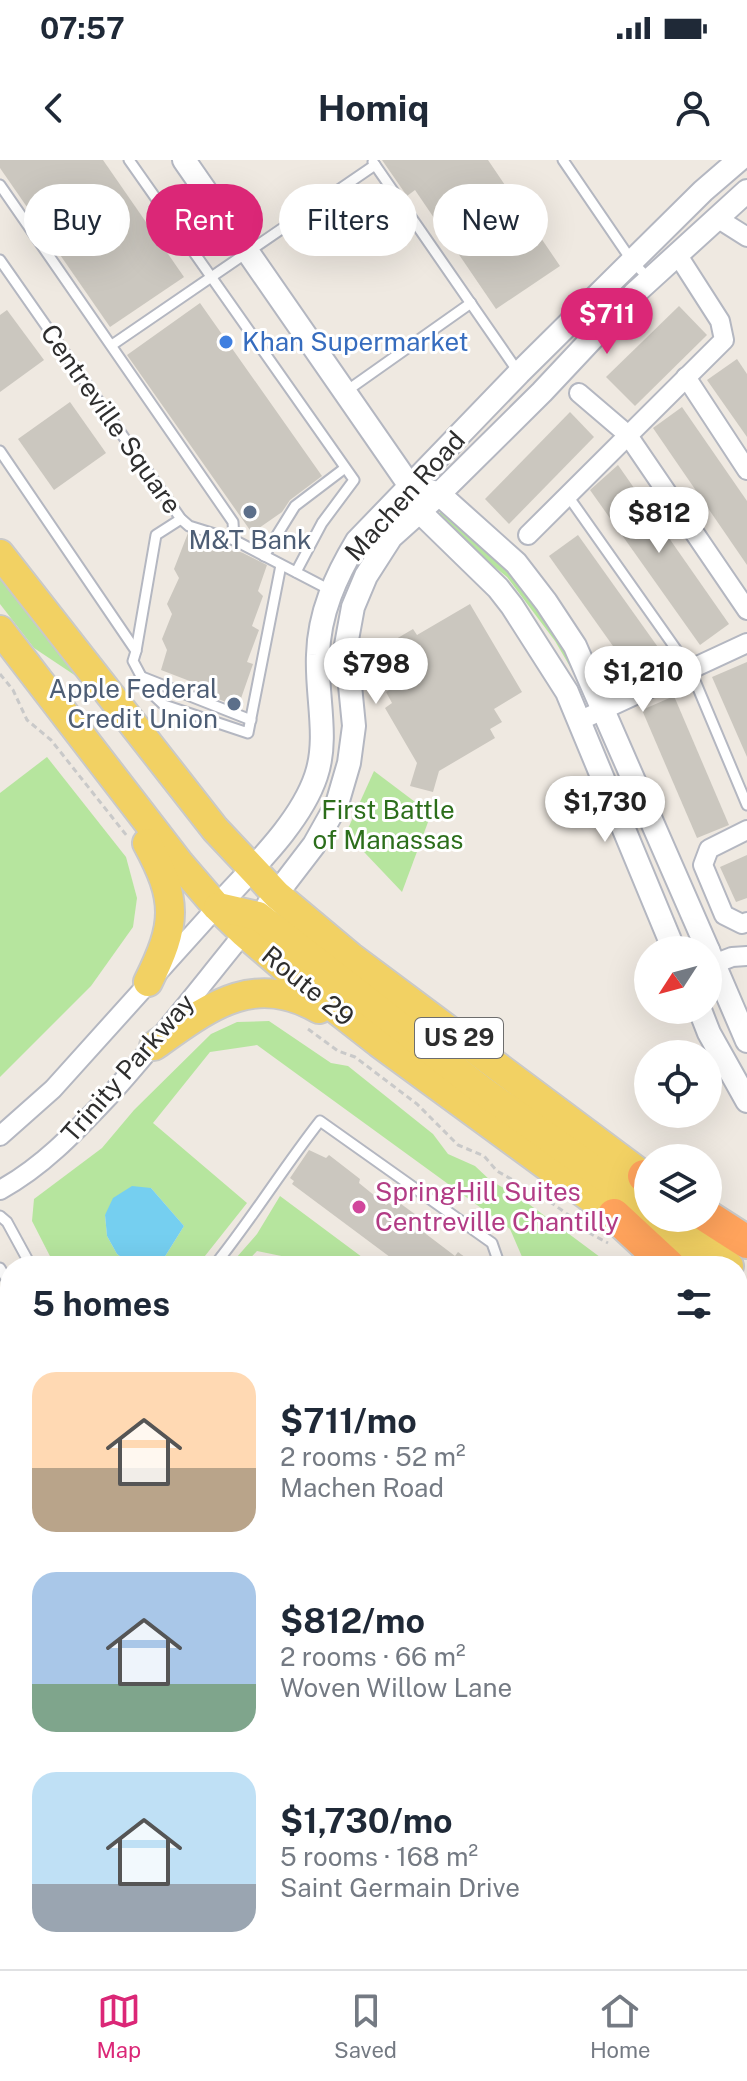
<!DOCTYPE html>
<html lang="en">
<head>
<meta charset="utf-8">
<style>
	body { margin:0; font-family:"Public Sans",sans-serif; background:#f6f6f7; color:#1f2937; height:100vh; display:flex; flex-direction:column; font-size:30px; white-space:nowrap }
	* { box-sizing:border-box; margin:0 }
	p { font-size:26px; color:#747a83 }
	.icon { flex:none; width:44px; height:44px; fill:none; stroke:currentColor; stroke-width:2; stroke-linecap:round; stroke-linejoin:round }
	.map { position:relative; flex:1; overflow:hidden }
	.details { position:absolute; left:0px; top:1096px; width:748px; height:714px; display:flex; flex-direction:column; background:#fff; border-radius:32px 32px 0 0; box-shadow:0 8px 32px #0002 }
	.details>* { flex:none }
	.top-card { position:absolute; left:24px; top:24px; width:700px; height:72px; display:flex; gap:16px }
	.needle { width:52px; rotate:234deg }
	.controls { position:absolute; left:634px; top:776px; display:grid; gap:16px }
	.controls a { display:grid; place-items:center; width:88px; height:88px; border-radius:50%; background:#fff; box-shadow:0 8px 32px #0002; font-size:40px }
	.price { position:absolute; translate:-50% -68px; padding:0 18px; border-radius:28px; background:#fff; color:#222; font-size:26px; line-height:52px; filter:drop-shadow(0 2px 4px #0008) }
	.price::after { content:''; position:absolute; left:50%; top:48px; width:24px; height:18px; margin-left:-12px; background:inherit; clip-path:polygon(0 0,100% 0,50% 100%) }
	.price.active { background:#db2777; color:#fff }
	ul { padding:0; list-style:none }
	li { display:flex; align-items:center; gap:24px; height:200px; padding:0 32px }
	li span { display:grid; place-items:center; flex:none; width:224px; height:160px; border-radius:24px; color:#555 }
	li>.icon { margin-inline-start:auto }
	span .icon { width:96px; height:96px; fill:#fffc; stroke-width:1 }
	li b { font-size:34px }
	h2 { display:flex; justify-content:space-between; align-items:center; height:96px; padding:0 32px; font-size:34px }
	.chip { padding:0 28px; border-radius:36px; background:#fff; box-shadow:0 8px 32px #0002; font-size:28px; line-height:72px }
	.chip.active { background:#db2777; color:#fff }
	.status { display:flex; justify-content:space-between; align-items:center; height:56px; padding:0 40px; background:#fff; direction:ltr }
	.status svg { height:22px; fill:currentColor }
	header { display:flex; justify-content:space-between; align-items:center; height:104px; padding:0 32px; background:#fff; font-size:36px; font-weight:700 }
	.tabs { display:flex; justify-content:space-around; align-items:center; height:112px; border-top:2px solid #e0e1e3; background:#fff; font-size:22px; color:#747a83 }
	.tabs a { display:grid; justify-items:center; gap:4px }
	.tabs .active { color:#db2777 }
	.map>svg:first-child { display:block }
	.green { fill:#b6e59e }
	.water { fill:#75cff0 }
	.building { fill:#cbc7bf }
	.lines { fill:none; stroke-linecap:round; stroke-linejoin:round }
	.service-casing { stroke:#b4b7c1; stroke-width:13 }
	.minor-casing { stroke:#b4b7c1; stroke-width:22 }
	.tertiary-casing { stroke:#b4b7c1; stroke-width:26 }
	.primary-casing { stroke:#c9c9c9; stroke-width:32 }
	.motorway-casing { stroke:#c9c9c9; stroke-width:36 }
	.path { stroke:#c9c9c9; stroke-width:3; stroke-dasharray:6 4; stroke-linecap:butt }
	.service { stroke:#fff; stroke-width:9 }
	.minor { stroke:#fff; stroke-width:18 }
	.tertiary { stroke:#fff; stroke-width:22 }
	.primary { stroke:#f2d163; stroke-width:28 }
	.motorway { stroke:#ffa35c; stroke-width:32 }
	.shop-dot { fill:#3f7fe0; stroke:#fff; stroke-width:3 }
	.service-dot { fill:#5c6f8a; stroke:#fff; stroke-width:3 }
	.hotel-dot { fill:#d1479c; stroke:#fff; stroke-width:3 }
	.labels { text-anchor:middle; stroke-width:6; stroke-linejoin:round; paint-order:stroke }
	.shield { fill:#fff; stroke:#6d6d6d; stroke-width:2 }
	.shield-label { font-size:24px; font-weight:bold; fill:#2e2e2e }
	.shop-label { font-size:26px; fill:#366cbe; stroke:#fff; text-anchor:start }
	.street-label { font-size:26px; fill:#2e2e2e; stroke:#fff }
	.service-label { font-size:26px; fill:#4e5e75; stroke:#fff }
	.park-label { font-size:26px; fill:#2c6e1b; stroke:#fff }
	.hotel-label { font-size:26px; fill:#b23c85; stroke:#fff; text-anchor:start }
</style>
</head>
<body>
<div class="status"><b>07:57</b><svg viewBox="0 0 49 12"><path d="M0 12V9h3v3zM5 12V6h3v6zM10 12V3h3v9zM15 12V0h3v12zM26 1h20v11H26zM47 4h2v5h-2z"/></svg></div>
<header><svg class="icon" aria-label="back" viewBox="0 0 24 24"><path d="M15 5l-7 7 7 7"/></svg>Homiq<svg class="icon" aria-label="person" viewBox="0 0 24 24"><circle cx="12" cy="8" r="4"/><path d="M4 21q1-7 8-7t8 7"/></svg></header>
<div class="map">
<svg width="747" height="1809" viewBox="0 0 747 1809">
	<rect width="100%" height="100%" fill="#efe9e1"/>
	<g class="green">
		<path d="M444 349C502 404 558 457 586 534L555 481 507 417 446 368 438 354Z"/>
		<polygon points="0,412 82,520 34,488 0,444"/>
		<polygon points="47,597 126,697 137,738 133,767 91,826 0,917 0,633"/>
		<polygon points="374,611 431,654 402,732 346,673"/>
		<polygon points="269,861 331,903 348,906 433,974 448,994 475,1006 491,1021 518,1036 612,1106 526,1106 510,1069 257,885 210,892 153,963 247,1043 197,1106 159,1106 184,1066 151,1028 105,1055 107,1076 117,1094 133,1106 55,1106 32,1061 34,1039 102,988 134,950 211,874 237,862"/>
		<polygon points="280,1036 374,1106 298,1106 296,1099 257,1091 243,1106 229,1106 257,1074"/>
	</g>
	<polygon class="water" points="132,1026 151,1028 184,1066 159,1106 133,1106 117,1094 107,1076 105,1055 113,1038"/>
	<g class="building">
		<polygon points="0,0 103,0 184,117 110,167 0,8"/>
		<polygon points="382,0 488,0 560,106 496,149 415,30 407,36"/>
		<polygon points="200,143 322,316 290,340 282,352 252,373 127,195"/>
		<polygon points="679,146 707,175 635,246 606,217"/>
		<polygon points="7,150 44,200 0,232 0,155"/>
		<polygon points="737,199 747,214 747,277 707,220"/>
		<polygon points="70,242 106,293 54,330 18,279"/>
		<polygon points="682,247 747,341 747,405 653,268"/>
		<polygon points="570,252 594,277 509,364 485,339"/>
		<polygon points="618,305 729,464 700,485 590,330"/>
		<polygon points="188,373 243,393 267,405 258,431 263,436 252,466 259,470 247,502 253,504 238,547 211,536 213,530 161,510 167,490 162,479 172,454 167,444 179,418 174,409"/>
		<polygon points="578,375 660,490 630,510 549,396"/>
		<polygon points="470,444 522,532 494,549 502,562 490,569 495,578 439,611 433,632 410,626 417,603 385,548 392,543 386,532 395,526 378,498 395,488 391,482 413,469 417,475"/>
		<polygon points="747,502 747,597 712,517"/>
		<polygon points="674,536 729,665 697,678 642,550"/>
		<polygon points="747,695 747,738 736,742 720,707"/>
		<polygon points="309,990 326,998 329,995 360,1019 359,1023 386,1045 389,1043 397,1049 401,1044 423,1060 420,1065 428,1071 426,1074 455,1096 458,1092 477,1106 402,1106 292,1024 294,1021 290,1018"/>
	</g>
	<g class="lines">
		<g class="service-casing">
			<g id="service">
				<polyline points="129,0 354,320 322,363 296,412"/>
				<polyline points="563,0 632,101 650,120"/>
				<polyline points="373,2 519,213"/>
				<polyline points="0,25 233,362 234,380"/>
				<polyline points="0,100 181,359 189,366 234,380 332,431"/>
				<polyline points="112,185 375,5"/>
				<polyline points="345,232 471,143"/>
				<polyline points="0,291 136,491 133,501 149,531 164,545 248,573 281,405"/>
				<polyline points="568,336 690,509 747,645"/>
				<polyline points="264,396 295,346 345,308"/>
				<polyline points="136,491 156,375 181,359"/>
				<polyline points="142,517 251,560"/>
				<polyline points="0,1056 7,1062 31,1106"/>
				<path d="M214 1106C252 1059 283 1008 320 961L492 1083 500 1106"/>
				<polyline points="0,1108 10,1125"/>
			</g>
		</g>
		<g class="minor-casing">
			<g id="minor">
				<polyline points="717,58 747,77"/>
				<polyline points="686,217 747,310"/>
				<polyline points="579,233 627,274 747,450"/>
				<polyline points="528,375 724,180 720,161 677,94"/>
				<polyline points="579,561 747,483"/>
				<polyline points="747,670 709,689 703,705 724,755 742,764 747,762"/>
				<polyline points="714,804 732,797 747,796"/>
				<polyline points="0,976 53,929 217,747"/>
				<path d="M0 1030C44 1006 77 970 111 934 158 882 200 827 244 773"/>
				<polyline points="0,1643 10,1644"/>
				<polyline points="39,1809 40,1800"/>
				<polyline points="221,1809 222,1800"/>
				<polyline points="549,1809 550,1800"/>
			</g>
		</g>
		<g class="tertiary-casing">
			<g id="tertiary">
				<polyline points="184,0 410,326 419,351 498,428 512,446 567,532 674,790"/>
				<polyline points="427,330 439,334 516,403 546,442 575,486 708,790"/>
				<polyline points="268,745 314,685 337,644 349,603 354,566 346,485 353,447 366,416 391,377 439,334 542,232 634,134 747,31"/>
				<path d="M217 747C250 710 300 664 316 616 329 578 316 535 318 495 319 453 336 416 357 381L519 213 703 31 739 0"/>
				<polyline points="708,790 747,881"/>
				<polyline points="700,850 709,873 747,941"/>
			</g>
		</g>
		<g class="primary-casing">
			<g id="primary">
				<polyline points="0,394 215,669 277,735 351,797 648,1019"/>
				<polyline points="0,470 180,704 217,747 244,773 301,822 379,883 614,1055 689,1106"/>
				<path d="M147 683C178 740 177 764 148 822"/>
				<polyline points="218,747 258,756 483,931 648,1048"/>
				<path d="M154 886C208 848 252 811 319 849"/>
				<polyline points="662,1058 729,1106"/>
				<polyline points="738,1139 747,1145"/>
			</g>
		</g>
		<g class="motorway-casing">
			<g id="motorway">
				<polyline points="644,1016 648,1019"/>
				<polyline points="614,1055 669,1106"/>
				<polyline points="708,1057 747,1082"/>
				<polyline points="738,1202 747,1233"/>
				<polyline points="738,1307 746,1278 747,1258"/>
				<polyline points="738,1375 747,1373"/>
				<polyline points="0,1442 10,1443"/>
				<polyline points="738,1445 747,1445"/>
				<polyline points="0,1471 10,1471"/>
				<polyline points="738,1473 747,1473"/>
				<polyline points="738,1533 747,1533"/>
				<polyline points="0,1539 10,1539"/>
				<polyline points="738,1561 747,1560"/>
				<polyline points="0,1566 10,1566"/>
				<polyline points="738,1627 747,1632"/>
			</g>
		</g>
		<g class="path">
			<polyline points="0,514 13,530 27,560 51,580 127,676"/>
			<polyline points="308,869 338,891 355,897 417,944 458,985 484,996 497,1011 546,1039 570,1056 582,1069 608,1083"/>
		</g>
		<use href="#service" class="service"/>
		<use href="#minor" class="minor"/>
		<use href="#tertiary" class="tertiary"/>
		<use href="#primary" class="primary"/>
		<use href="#motorway" class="motorway"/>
	</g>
	<circle class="shop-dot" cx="226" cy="182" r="8"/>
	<g class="service-dot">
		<circle cx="250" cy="352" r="8"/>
		<circle cx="234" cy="544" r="8"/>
	</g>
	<circle class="hotel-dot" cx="359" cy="1047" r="8"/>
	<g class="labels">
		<rect class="shield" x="415" y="858" width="88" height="40" rx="6"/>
		<g class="shield-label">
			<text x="459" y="886">US 29</text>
		</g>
		<g class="shop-label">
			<text x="242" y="191">Khan Supermarket</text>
		</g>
		<g class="street-label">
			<text transform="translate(111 259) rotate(55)" y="9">Centreville Square</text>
			<text transform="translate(405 336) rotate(-48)" y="9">Machen Road</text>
			<text transform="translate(308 826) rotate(39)" y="9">Route 29</text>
			<text transform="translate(128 908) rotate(-49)" y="9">Trinity Parkway</text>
		</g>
		<g class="service-label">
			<text x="250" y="389">M&amp;T Bank</text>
			<text x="218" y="538" text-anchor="end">Apple Federal<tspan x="218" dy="30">Credit Union</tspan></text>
		</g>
		<g class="park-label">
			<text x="388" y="659">First Battle<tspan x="388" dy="30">of Manassas</tspan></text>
		</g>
		<g class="hotel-label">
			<text x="375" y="1041">SpringHill Suites<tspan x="375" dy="30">Centreville Chantilly</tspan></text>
		</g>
	</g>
</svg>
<div class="controls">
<a><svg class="needle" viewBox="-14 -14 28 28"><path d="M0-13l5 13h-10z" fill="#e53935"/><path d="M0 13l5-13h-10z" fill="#747a83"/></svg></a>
<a><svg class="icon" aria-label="locate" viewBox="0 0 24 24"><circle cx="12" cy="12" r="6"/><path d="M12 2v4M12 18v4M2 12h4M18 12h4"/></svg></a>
<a><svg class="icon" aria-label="layers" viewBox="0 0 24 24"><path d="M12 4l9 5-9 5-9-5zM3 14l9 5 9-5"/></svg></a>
</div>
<b class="price active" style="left:607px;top:196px">$711</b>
<b class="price" style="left:659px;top:395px">$812</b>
<b class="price" style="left:376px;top:546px">$798</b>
<b class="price" style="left:643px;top:554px">$1,210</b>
<b class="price" style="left:605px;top:684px">$1,730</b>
<div class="top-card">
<a class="chip">Buy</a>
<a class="chip active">Rent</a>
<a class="chip">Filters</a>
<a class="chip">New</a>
</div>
<section class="details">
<h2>5 homes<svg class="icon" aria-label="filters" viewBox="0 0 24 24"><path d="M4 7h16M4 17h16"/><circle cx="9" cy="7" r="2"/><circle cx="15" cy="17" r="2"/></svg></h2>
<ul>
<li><span style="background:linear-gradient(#ffd9b3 60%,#b9a48a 0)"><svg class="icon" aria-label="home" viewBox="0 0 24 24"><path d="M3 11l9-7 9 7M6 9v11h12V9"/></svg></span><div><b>$711/mo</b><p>2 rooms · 52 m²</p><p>Machen Road</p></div></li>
<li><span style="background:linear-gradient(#a9c7e8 70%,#7fa58c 0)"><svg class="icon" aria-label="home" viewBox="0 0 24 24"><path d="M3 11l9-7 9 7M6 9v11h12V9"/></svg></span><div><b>$812/mo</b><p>2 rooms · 66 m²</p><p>Woven Willow Lane</p></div></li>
<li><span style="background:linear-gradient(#bfe0f5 70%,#9aa5b1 0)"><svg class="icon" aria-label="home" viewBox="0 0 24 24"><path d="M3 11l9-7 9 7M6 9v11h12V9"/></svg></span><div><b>$1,730/mo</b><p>5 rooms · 168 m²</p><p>Saint Germain Drive</p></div></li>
</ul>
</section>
</div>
<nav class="tabs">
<a class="active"><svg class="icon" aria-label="map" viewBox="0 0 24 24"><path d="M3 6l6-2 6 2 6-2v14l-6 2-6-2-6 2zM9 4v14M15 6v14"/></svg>Map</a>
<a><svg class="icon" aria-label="saved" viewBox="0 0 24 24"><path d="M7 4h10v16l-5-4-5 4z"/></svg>Saved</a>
<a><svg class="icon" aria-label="home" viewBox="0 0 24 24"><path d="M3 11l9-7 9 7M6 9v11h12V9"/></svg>Home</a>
</nav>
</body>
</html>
